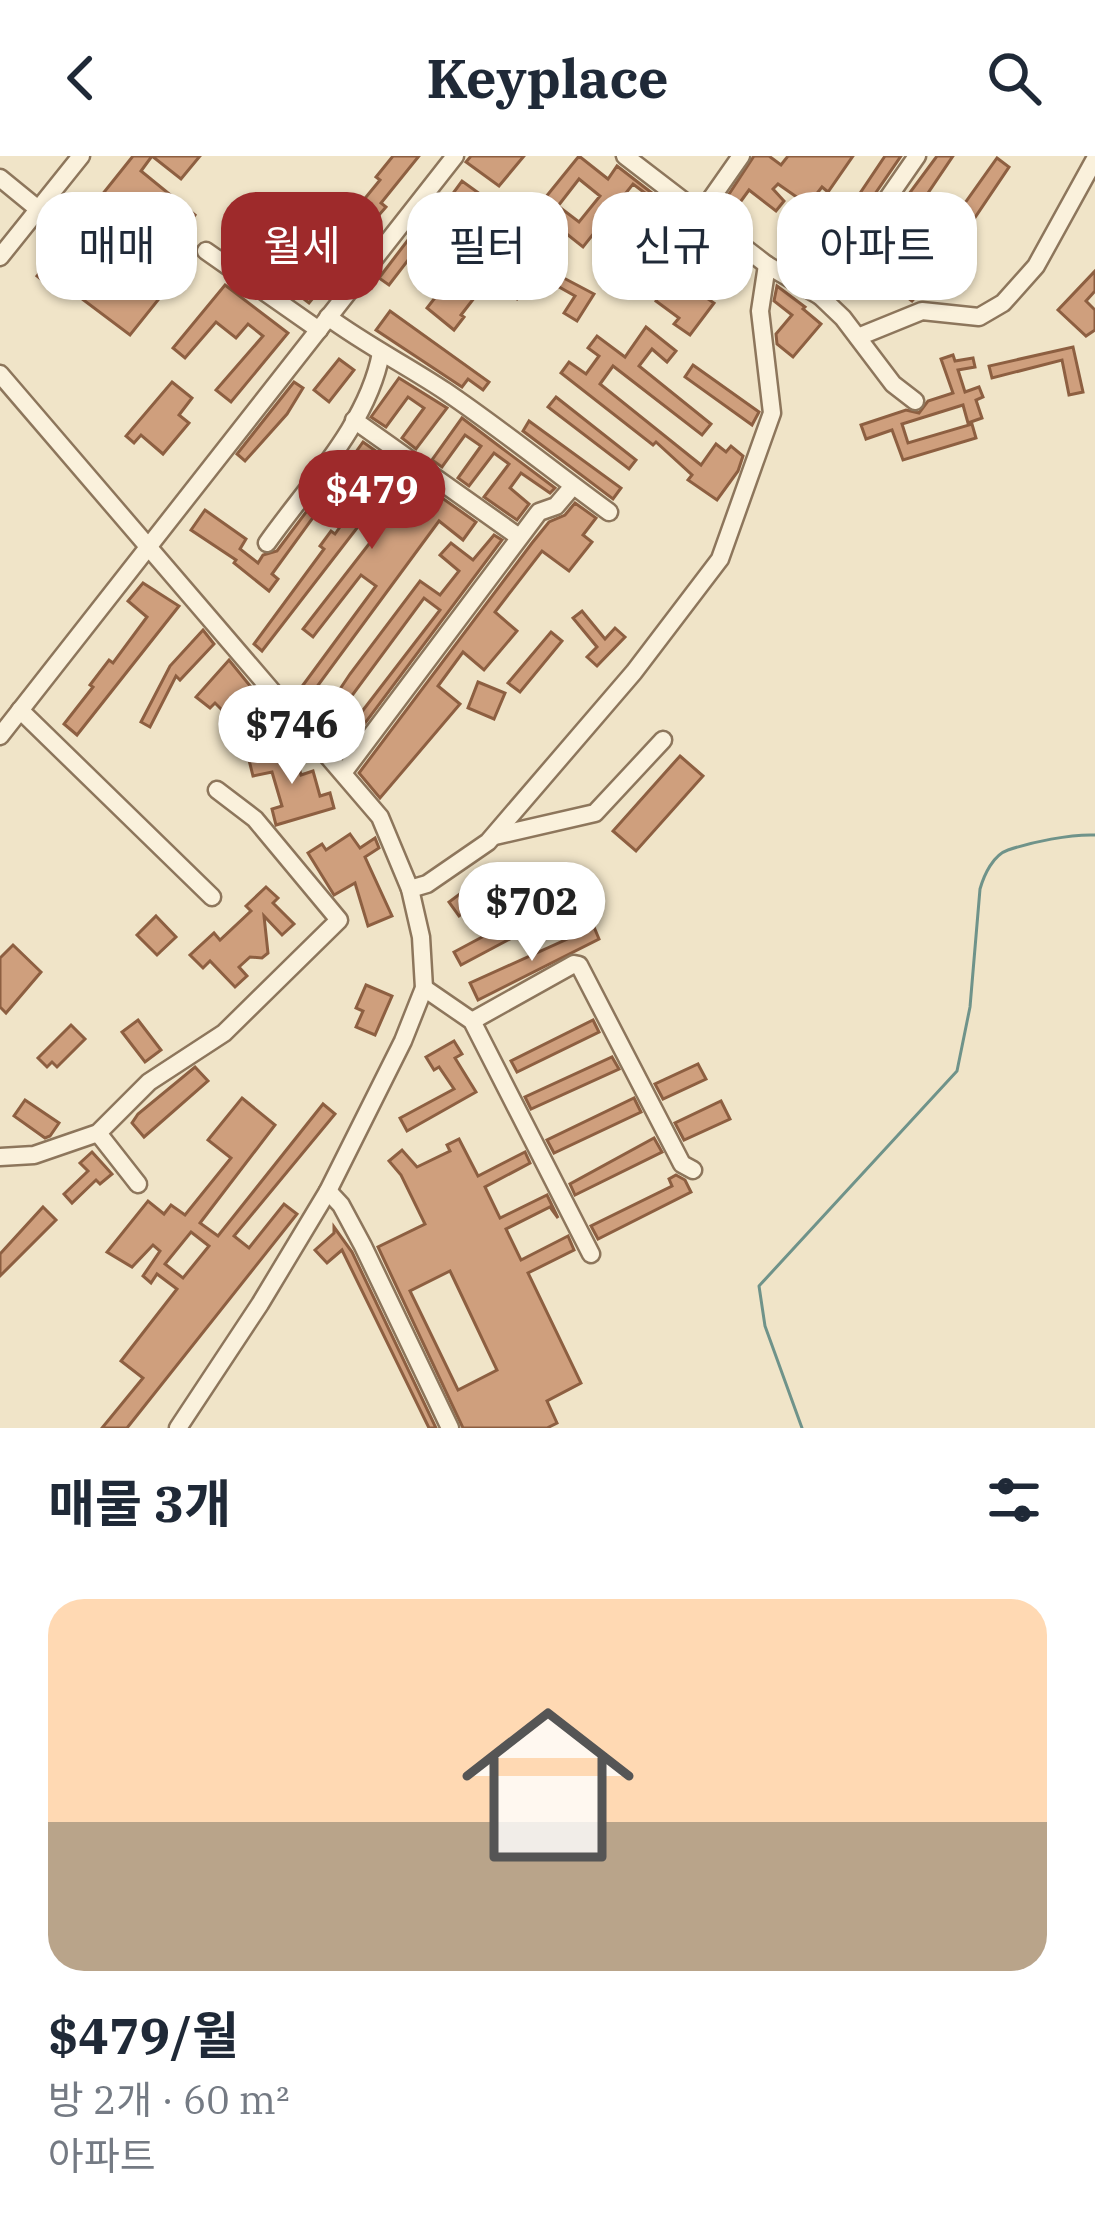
<!DOCTYPE html>
<html lang="ko">
<head>
<meta charset="utf-8">
<style>
	body { margin:0; font-family:"IBM Plex Serif","Noto Sans KR",serif; background:#f2f2f3; color:#1f2937; height:100vh; display:flex; flex-direction:column; font-size:45px; white-space:nowrap }
	* { box-sizing:border-box; margin:0 }
	p { font-size:39px; color:#747a83 }
	.icon { flex:none; width:66px; height:66px; fill:none; stroke:currentColor; stroke-width:2; stroke-linecap:round; stroke-linejoin:round }
	.map { position:relative; height:1272px; overflow:hidden }
	.drawer { display:flex; flex-direction:column; background:#fff; flex:1 }
	.drawer>* { flex:none }
	.top-card { position:absolute; left:36px; top:36px; width:1023px; height:108px; display:flex; gap:24px }
	.price { position:absolute; translate:-50% -102px; padding:0 27px; border-radius:42px; background:#fff; color:#222; font-size:39px; line-height:78px; filter:drop-shadow(0 3px 6px #0008) }
	.price::after { content:''; position:absolute; left:50%; top:72px; width:36px; height:27px; margin-left:-18px; background:inherit; clip-path:polygon(0 0,100% 0,50% 100%) }
	.price.current { background:#9e2a2b; color:#fff }
	ul { padding:0; list-style:none }
	li { display:grid; align-content:center; gap:24px; height:636px; padding:0 48px }
	li span { display:grid; place-items:center; height:372px; border-radius:36px; color:#555 }
	li>.icon { margin-inline-start:auto }
	span .icon { width:216px; height:216px; fill:#fffc; stroke-width:1 }
	li b { font-size:51px }
	h2 { display:flex; justify-content:space-between; align-items:center; height:144px; padding:0 48px; font-size:51px }
	.chip { padding:0 42px; border-radius:36px; background:#fff; box-shadow:0 3px 9px #0004; font-size:42px; line-height:108px }
	.chip.current { background:#9e2a2b; color:#fff }
	header { display:flex; justify-content:space-between; align-items:center; height:156px; padding:0 48px; background:#fff; font-size:54px; font-weight:700 }
	.map>svg:first-child { display:block }
	.lines { fill:none; stroke-linecap:round; stroke-linejoin:round }
	.stream { stroke:#6f938a; stroke-width:3 }
	.building { fill:#cf9f7d; stroke:#8d5f41; stroke-width:3; fill-rule:evenodd }
	.minor-casing { stroke:#8d765c; stroke-width:21 }
	.minor { stroke:#faf1dc; stroke-width:16 }
</style>
</head>
<body>
<header><svg class="icon" aria-label="back" viewBox="0 0 24 24"><path d="M15 5l-7 7 7 7"/></svg>Keyplace<svg class="icon" aria-label="search" viewBox="0 0 24 24"><circle cx="10" cy="10" r="6"/><path d="M15 15l6 6"/></svg></header>
<div class="map">
<svg width="1095" height="1272" viewBox="0 0 1095 1272">
	<rect width="100%" height="100%" fill="#f0e4c8"/>
	<g class="lines">
		<path class="stream" d="M802 1272 765 1170 759 1130 957 915 970 851 980 733C984 719 993 699 1008 694 1032 686 1070 678 1095 679"/>
	</g>
	<g class="building">
		<polygon points="133,0 200,0 181,23 152,0 141,15 195,59 163,100 182,114 130,179 57,124 51,131 37,120"/>
		<polygon points="393,0 419,0 381,47 386,51 373,66 357,52 380,24 376,21"/>
		<polygon points="471,0 524,0 499,30 466,6"/>
		<path d="M579 0 608 23 617 10 670 51 668 53 685 67 626 140 616 131 619 127 598 110 641 58 637 55 649 40 633 28 583 91 553 67 539 88 559 100 550 114 555 116 550 125 536 117 517 143 509 137 526 116 510 103 491 127 488 124 461 159 464 161 454 174 427 152 441 134 446 139 465 114 460 110 493 67 476 55 446 97 425 82 389 129 379 122 440 42 446 47 462 25 530 74 538 63 532 58ZM579 23 600 40 579 66 558 50Z"/>
		<polygon points="754,0 769,0 781,9 788,0 853,0 828,36 822,31 808,49 778,28 773,33 784,45 776,55 749,34 728,63 718,55"/>
		<polygon points="885,0 901,0 846,80 831,68 844,52 848,55"/>
		<polygon points="937,0 953,0 876,114 860,104"/>
		<polygon points="997,2 1009,11 943,109 912,145 901,137"/>
		<polygon points="301,44 313,54 261,118 245,105"/>
		<polygon points="349,72 362,83 309,147 296,137"/>
		<polygon points="703,78 713,86 710,91 734,109 708,143 714,147 690,179 674,168 679,162 656,145 661,137 658,135"/>
		<polygon points="1095,115 1095,135 1086,145 1095,154 1095,174 1086,180 1058,154"/>
		<polygon points="558,119 594,138 577,165 564,157 575,140 554,128"/>
		<polygon points="225,129 288,177 231,246 216,234 263,180 248,168 236,182 216,166 185,202 173,192"/>
		<polygon points="777,130 805,151 803,153 821,168 793,201 777,188 776,178 792,159 774,145"/>
		<polygon points="390,155 489,226 483,234 468,223 462,231 376,174"/>
		<polygon points="646,171 676,195 667,206 652,193 639,210 711,268 702,279 613,210 600,228 701,309 716,288 726,296 731,290 743,300 738,315 717,344 688,324 692,319 656,286 653,289 561,217 569,206 586,218 599,200 588,192 597,180 625,201"/>
		<polygon points="1073,191 1083,236 1069,239 1062,204 992,222 989,210"/>
		<polygon points="953,199 955,205 973,202 975,211 958,214 965,236 979,231 983,241 976,244 982,262 968,267 963,249 902,268 908,287 972,268 976,282 903,304 892,274 866,283 861,269 906,254 919,257 928,245 953,237 941,203"/>
		<polygon points="339,203 354,214 329,246 314,234"/>
		<polygon points="693,209 759,256 752,269 685,221"/>
		<polygon points="399,222 447,252 416,293 402,282 424,252 408,241 386,271 371,261"/>
		<polygon points="172,226 192,242 179,259 189,267 163,298 141,279 134,287 126,280"/>
		<polygon points="294,226 303,232 287,258 245,305 237,298"/>
		<polygon points="556,241 636,304 629,313 548,251"/>
		<polygon points="462,262 499,290 555,332 550,337 521,317 510,332 529,348 517,364 484,341 509,308 494,297 469,330 458,322 481,290 465,279 442,311 432,304"/>
		<polygon points="529,265 621,332 613,343 523,275"/>
		<polygon points="363,286 476,366 463,384 439,365 305,547 295,540 376,430 361,419 313,481 303,473 376,379 360,368 262,495 254,488 324,393 320,390 331,375 335,378 374,323 379,313 356,296"/>
		<polygon points="348,300 354,305 272,418 278,423 269,435 234,407 236,404 191,374 205,354 246,383 240,393 258,407 263,399 277,395"/>
		<polygon points="575,347 596,362 583,379 592,386 569,415 542,395 495,456 517,475 484,514 463,496 438,530 460,548 380,642 359,617 532,387 549,366 565,359"/>
		<polygon points="494,379 502,384 345,594 337,588 440,454 424,442 334,564 324,557 350,518 420,425 440,439 459,415 440,399 451,387 473,404"/>
		<polygon points="143,427 179,450 77,579 64,568 93,531 90,529 109,504 113,507 147,461 128,445"/>
		<polygon points="582,455 605,483 615,472 625,481 597,510 587,501 597,491 573,462"/>
		<polygon points="203,474 214,488 180,524 176,520 150,571 141,566 170,510"/>
		<polygon points="551,476 562,485 520,536 508,527"/>
		<polygon points="229,504 260,542 234,566 215,547 210,552 196,541"/>
		<polygon points="478,526 505,537 494,563 468,552"/>
		<polygon points="294,593 301,619 313,615 320,640 330,637 334,652 276,669 272,653 282,650 272,616 253,620 249,604"/>
		<polygon points="680,600 703,620 636,695 613,675"/>
		<polygon points="350,678 360,692 375,682 379,692 365,701 392,760 368,770 355,727 334,739 308,697 322,688 326,694"/>
		<polygon points="488,717 499,731 459,760 449,746"/>
		<polygon points="266,731 278,742 273,747 294,768 282,779 264,760 268,797 262,802 250,801 239,811 247,820 235,831 210,805 203,812 190,799 214,777 220,784 251,755 246,750"/>
		<polygon points="529,756 536,769 461,809 454,796"/>
		<polygon points="156,760 176,781 157,799 137,779"/>
		<polygon points="594,771 599,783 478,844 470,827"/>
		<polygon points="13,789 41,816 6,857 0,851 0,802"/>
		<polygon points="366,829 392,840 375,879 356,871 363,855 356,852"/>
		<polygon points="138,864 161,894 145,906 122,876"/>
		<polygon points="593,864 599,876 517,916 511,905"/>
		<polygon points="71,869 85,883 57,911 52,906 47,911 38,902"/>
		<polygon points="454,885 462,898 455,902 476,936 407,975 400,962 454,933 439,911 434,914 426,901"/>
		<polygon points="612,901 619,913 531,953 525,941"/>
		<polygon points="698,908 706,923 663,943 655,928"/>
		<polygon points="195,911 208,925 144,981 132,967 138,958"/>
		<path d="M242 942 275 969 200 1067 218 1080 323 948 335 958 234 1080 249 1092 284 1048 297 1058 127 1272H102L143 1222 121 1205 177 1133 157 1118 151 1127 143 1120 160 1095 153 1089 132 1111 107 1096 148 1045 164 1058 171 1049 185 1059 231 1002 208 984ZM191 1076 209 1090 183 1122 165 1108Z"/>
		<polygon points="634,942 641,956 554,997 547,984"/>
		<polygon points="25,944 59,967 50,980 45,982 14,960"/>
		<polygon points="721,945 730,963 684,984 675,967"/>
		<polygon points="654,982 662,996 575,1039 570,1028"/>
		<path d="M459 983 478 1020 525 996 530 1007 485 1031 500 1062 547 1039 558 1062 550 1051 506 1073 521 1104 568 1080 574 1094 528 1117 581 1227 547 1245 557 1267 547 1272H463L378 1091 425 1068 401 1019 389 1005 402 994 417 1011 450 995 447 989ZM450 1115 497 1214 458 1234 410 1135Z"/>
		<polygon points="92,996 112,1018 100,1028 96,1024 72,1047 64,1038 88,1015 80,1007"/>
		<polygon points="676,1019 685,1024 691,1036 598,1083 591,1070 672,1030 669,1023"/>
		<polygon points="43,1051 56,1064 0,1120 0,1098"/>
		<polygon points="334,1071 352,1096 436,1272 429,1272 342,1094 327,1107 315,1094 334,1077"/>
	</g>
	<g class="lines">
		<g class="minor-casing">
			<g id="minor">
				<polyline points="625,0 767,109 820,140 843,162 893,228 915,245"/>
				<polyline points="0,22 38,53"/>
				<polyline points="701,57 741,0"/>
				<polyline points="206,95 319,174"/>
				<polyline points="0,101 81,0"/>
				<polyline points="820,140 917,0"/>
				<path d="M328 161C366 189 406 209 445 235 501 273 554 316 609 356"/>
				<polyline points="858,181 922,155 979,161 1003,147 1036,110 1095,3"/>
				<polyline points="0,218 380,661 410,733 421,781 424,832 403,885 328,1035 260,1148 178,1272"/>
				<polyline points="354,264 519,381"/>
				<path d="M267 387C308 329 368 268 381 197"/>
				<polyline points="20,554 212,741"/>
				<polyline points="0,580 455,0"/>
				<polyline points="343,617 539,356 556,350 573,330"/>
				<polyline points="495,680 595,657 663,584"/>
				<polyline points="410,733 427,728 488,686 634,516 720,403 772,257 760,155 767,109"/>
				<polyline points="424,832 472,865 591,1098"/>
				<polyline points="472,865 574,808 579,809 682,1008 693,1014"/>
				<polyline points="98,977 138,1028"/>
				<polyline points="0,1001 34,999 98,977 149,926 224,877 339,764 255,663 217,634"/>
				<polyline points="328,1035 341,1049 363,1090 450,1272"/>
			</g>
		</g>
		<use href="#minor" class="minor"/>
	</g>
</svg>
<b class="price current" style="left:372px;top:396px">$479</b>
<b class="price" style="left:292px;top:631px">$746</b>
<b class="price" style="left:532px;top:808px">$702</b>
<div class="top-card">
<a class="chip">매매</a>
<a class="chip current">월세</a>
<a class="chip">필터</a>
<a class="chip">신규</a>
<a class="chip">아파트</a>
</div>
</div>
<section class="drawer">
<h2>매물 3개<svg class="icon" aria-label="filters" viewBox="0 0 24 24"><path d="M4 7h16M4 17h16"/><circle cx="9" cy="7" r="2"/><circle cx="15" cy="17" r="2"/></svg></h2>
<ul>
<li><span style="background:linear-gradient(#ffd9b3 60%,#b9a48a 0)"><svg class="icon" aria-label="home" viewBox="0 0 24 24"><path d="M3 11l9-7 9 7M6 9v11h12V9"/></svg></span><div><b>$479/월</b><p>방 2개 · 60 m²</p><p>아파트</p></div></li>
</ul>
</section>
</body>
</html>
